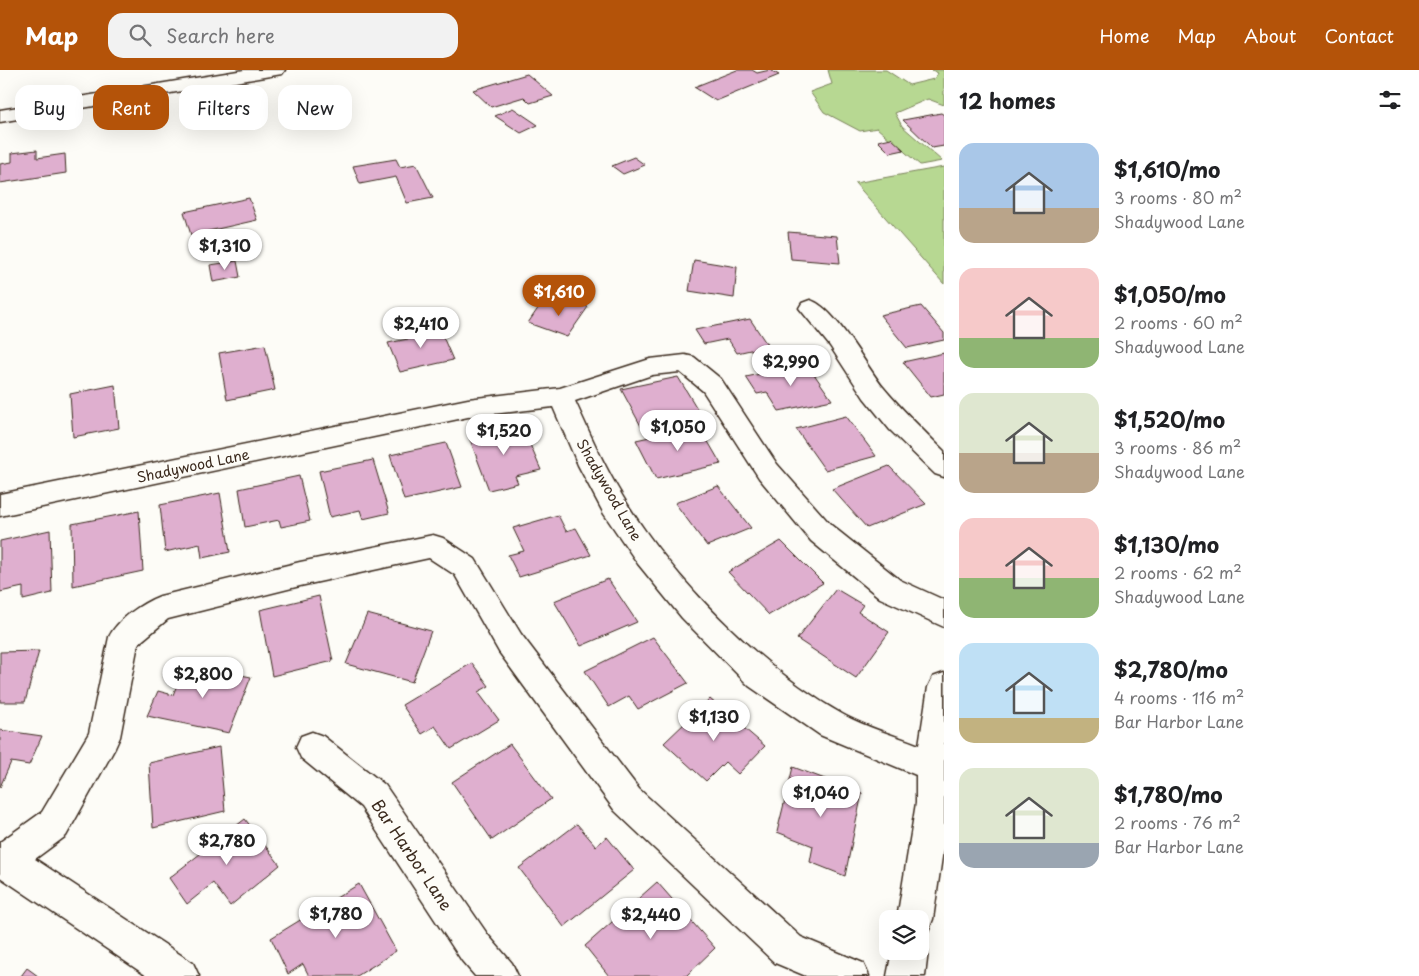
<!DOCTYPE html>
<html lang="en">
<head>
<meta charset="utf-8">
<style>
	body { margin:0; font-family:"Playpen Sans",sans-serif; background:#f2f2f2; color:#202124; height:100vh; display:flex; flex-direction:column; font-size:19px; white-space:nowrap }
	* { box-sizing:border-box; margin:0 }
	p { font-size:16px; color:#757577 }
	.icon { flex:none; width:28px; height:28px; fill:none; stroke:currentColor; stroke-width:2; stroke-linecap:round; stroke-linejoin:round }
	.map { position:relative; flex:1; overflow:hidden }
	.side { display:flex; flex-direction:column; background:#fff; width:475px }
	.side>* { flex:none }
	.top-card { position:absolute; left:15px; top:15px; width:475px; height:45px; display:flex; gap:10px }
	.tools { position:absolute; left:879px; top:840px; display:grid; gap:10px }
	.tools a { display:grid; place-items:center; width:50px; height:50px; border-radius:10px; background:#fff; box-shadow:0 5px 20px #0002; font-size:25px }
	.price { position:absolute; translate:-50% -42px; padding:0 11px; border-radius:18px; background:#fff; color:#222; font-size:16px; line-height:32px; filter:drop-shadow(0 1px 2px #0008) }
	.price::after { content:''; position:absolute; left:50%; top:30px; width:15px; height:11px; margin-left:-8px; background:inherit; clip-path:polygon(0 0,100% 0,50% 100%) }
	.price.active { background:#b45309; color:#fff }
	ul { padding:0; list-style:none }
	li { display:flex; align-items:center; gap:15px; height:125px; padding:0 15px }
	li span { display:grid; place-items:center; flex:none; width:140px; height:100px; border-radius:15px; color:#555 }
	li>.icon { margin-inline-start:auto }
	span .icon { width:60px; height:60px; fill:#fffc; stroke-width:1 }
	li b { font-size:21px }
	h2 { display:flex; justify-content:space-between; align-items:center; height:60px; padding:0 15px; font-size:21px }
	.chip { padding:0 18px; border-radius:15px; background:#fff; box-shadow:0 5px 20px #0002; font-size:18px; line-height:45px }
	.chip.active { background:#b45309; color:#fff }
	header { display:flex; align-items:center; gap:30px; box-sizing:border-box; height:70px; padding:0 25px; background:#b45309; color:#fff }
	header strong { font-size:24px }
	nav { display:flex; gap:28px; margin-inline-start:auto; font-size:18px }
	.search { width:350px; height:45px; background:#f2f2f2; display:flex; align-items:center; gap:12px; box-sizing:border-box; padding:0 18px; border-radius:15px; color:#757577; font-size:19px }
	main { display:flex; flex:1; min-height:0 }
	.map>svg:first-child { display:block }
	.green { fill:#b7d892; stroke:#798158 }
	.building { fill:#dfafcf; stroke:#3b2a1e }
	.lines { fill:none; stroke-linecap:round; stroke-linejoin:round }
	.minor-casing { stroke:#3b2a1e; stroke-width:3 }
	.minor { fill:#fdfcf7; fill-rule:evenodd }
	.labels { text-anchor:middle; stroke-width:4; stroke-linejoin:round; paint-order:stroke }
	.street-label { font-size:14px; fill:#3b2a1e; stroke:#fdfcf7 }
	.near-street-label { font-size:16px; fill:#3b2a1e; stroke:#fdfcf7 }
</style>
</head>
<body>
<header>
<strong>Map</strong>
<div class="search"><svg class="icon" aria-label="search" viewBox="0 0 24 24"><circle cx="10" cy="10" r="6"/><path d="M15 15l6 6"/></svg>Search here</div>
<nav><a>Home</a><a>Map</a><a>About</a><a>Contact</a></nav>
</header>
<main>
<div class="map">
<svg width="944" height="906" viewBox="0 0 944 906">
	<rect width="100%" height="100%" fill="#fdfcf7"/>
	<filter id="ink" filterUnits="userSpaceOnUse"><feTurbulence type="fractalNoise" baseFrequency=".02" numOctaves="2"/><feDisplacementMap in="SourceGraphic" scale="10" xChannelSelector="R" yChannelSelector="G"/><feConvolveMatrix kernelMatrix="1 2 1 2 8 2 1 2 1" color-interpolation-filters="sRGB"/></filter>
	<g filter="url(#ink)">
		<g class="green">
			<polygon points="828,0 886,0 909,15 934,9 938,3 932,0 944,0 944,35 928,29 895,43 902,56 942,91 920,95 877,58 860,61 824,42 810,22 832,14"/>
			<polygon points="944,97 944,214 855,113"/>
		</g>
		<g class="building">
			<polygon points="737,0 752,0 757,3 770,0 779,5 716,31 694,17"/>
			<polygon points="527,4 553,26 530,33 524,27 491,37 473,20"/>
			<polygon points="513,38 538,55 521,63 495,46"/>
			<polygon points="941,43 944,45 944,76 932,78 903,50"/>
			<polygon points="891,68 904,80 890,83 878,71"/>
			<polygon points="37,80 37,88 65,84 66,103 0,113 0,94 12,92 12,83"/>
			<polygon points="634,87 645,95 623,104 612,96"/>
			<polygon points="396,89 400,97 416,94 433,128 407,133 396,107 360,114 353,96"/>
			<polygon points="249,128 257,150 191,165 184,142"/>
			<polygon points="788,162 837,166 840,193 791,189"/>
			<polygon points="694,190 737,197 734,228 689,221"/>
			<polygon points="237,191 240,207 213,212 210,195"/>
			<polygon points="564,229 588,237 567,267 528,253 541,234 556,239"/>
			<polygon points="921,236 944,263 944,270 907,278 880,245"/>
			<polygon points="750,249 768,276 737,283 728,269 704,274 695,260"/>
			<polygon points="437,253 453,290 400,302 388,273 418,267 414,258"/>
			<polygon points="265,275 275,320 227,330 219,283"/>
			<polygon points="944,283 944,324 931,327 903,292"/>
			<polygon points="807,294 832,330 779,341 767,322 757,324 746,307"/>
			<polygon points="678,307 701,345 642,358 621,319"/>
			<polygon points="115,315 119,358 73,367 70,324"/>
			<polygon points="846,346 876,386 825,400 796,359"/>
			<polygon points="522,356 541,400 515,406 518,413 489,420 469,367"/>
			<polygon points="699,356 721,394 656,409 636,370"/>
			<polygon points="446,373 462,417 404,430 390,385"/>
			<polygon points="373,390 389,443 363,449 360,440 330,447 319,401"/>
			<polygon points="889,396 926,434 867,458 832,419"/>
			<polygon points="299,406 310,451 281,457 279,450 245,457 239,419"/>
			<polygon points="718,416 751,458 707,476 675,433"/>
			<polygon points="220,423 230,482 202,488 200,474 165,482 160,435"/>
			<polygon points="139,441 143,501 73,516 72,454"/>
			<polygon points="558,445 566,461 576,458 591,485 519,507 508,485 524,481 513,458"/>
			<polygon points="50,460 52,523 23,530 23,517 0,522 0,471"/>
			<polygon points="781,471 823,513 769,545 728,502"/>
			<polygon points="608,509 637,552 581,576 554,531"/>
			<polygon points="836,519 863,535 858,542 889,562 856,608 797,569"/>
			<polygon points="319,526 333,591 272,606 260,540"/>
			<polygon points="367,544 431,561 412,612 346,594"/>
			<polygon points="653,567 688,613 638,639 629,626 609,637 585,601"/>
			<polygon points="39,581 25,632 0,632 0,582"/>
			<polygon points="472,593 489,616 478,622 499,650 451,679 435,656 422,664 402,635"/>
			<polygon points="185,594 251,607 229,663 147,646 158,621 173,625"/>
			<polygon points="710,629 765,676 738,704 725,692 706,711 664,673"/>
			<polygon points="0,660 42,666 29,695 11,692 0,717"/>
			<polygon points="510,674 551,729 492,770 452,712"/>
			<polygon points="219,677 225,741 153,758 149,693"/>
			<polygon points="793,697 862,723 845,806 810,792 813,776 777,762"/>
			<polygon points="245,749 280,795 230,836 213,813 187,834 169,808"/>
			<polygon points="577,754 596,776 607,767 634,800 564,857 519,798"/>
			<polygon points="657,812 715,878 686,906 609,906 585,876"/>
			<polygon points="359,814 396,881 357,906 309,906 303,894 288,904 271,868"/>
			<polygon points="27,898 38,906 21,906"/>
		</g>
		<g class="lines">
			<g class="minor-casing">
				<g id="minor">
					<polygon points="244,0 285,0 282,4 276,5 0,52 0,40"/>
					<path d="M810 230C835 237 866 296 883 317 902 340 923 360 944 381V407L935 404 890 360 864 328 830 276 799 238 802 233Z"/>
					<path d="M685 285 694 287 721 309 777 394 831 455 900 510 944 530V557L880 528 811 471 759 408 703 321 680 302 652 305 575 331C590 364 604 396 623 427 671 507 760 598 842 644 865 657 894 665 919 675L928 617 933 607 944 603V773L933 849 928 862 920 865V849H897L916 733V705L820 665 749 616 682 548 638 494 604 444 578 395 553 337 468 347 0 446V424L468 329 560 318 650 289Z"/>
					<path d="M433 465 443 468 475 489 521 564 639 719 801 867 863 893 869 906H806L775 893 615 741 499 582 455 505 429 488 300 516 168 549 138 574 120 667 115 678 66 766 35 789 193 893 199 906H147L0 807V772L42 742 89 663 109 567C117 550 142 533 160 526L300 492Z"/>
					<polygon points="312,662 323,666 385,715 488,865 512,893 518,906 475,906 462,891 361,737 301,688 296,677 301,666"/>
					<polygon points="920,867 923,868 928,881 925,906 887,906 892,881 920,881"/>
				</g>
			</g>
			<use href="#minor" class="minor"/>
		</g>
	</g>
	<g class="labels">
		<g class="street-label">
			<text transform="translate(193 396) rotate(-12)" y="5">Shadywood Lane</text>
			<text transform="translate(609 420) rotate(60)" y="5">Shadywood Lane</text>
		</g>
		<g class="near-street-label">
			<text transform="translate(412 785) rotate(56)" y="6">Bar Harbor Lane</text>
		</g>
	</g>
</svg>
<div class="tools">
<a><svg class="icon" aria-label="layers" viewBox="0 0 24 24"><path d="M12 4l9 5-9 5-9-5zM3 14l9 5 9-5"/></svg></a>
</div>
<b class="price" style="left:225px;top:201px">$1,310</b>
<b class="price active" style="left:559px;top:247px">$1,610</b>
<b class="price" style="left:421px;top:279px">$2,410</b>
<b class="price" style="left:791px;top:317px">$2,990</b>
<b class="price" style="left:678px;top:382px">$1,050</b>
<b class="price" style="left:504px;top:386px">$1,520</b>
<b class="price" style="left:203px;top:629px">$2,800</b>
<b class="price" style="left:714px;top:672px">$1,130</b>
<b class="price" style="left:821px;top:748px">$1,040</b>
<b class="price" style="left:227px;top:796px">$2,780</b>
<b class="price" style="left:336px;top:869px">$1,780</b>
<b class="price" style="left:651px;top:870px">$2,440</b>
<div class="top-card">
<a class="chip">Buy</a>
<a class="chip active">Rent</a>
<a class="chip">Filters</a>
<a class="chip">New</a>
</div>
</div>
<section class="side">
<h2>12 homes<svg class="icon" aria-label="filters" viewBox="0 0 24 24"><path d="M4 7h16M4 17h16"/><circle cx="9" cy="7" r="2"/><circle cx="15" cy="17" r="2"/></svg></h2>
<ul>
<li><span style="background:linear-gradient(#a9c7e8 65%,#b9a48a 0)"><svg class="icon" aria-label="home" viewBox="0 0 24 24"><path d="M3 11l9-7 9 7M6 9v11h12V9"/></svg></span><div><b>$1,610/mo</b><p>3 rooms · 80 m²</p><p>Shadywood Lane</p></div></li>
<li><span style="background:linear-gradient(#f6c9c9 70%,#8fb573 0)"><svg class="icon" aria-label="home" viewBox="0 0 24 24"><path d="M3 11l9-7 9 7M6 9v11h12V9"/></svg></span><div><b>$1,050/mo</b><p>2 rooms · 60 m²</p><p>Shadywood Lane</p></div></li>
<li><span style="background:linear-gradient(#dfe7d0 60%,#b9a48a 0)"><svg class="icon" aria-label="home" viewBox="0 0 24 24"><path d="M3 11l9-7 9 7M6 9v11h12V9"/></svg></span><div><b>$1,520/mo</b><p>3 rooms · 86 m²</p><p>Shadywood Lane</p></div></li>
<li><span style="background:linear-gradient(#f6c9c9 60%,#8fb573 0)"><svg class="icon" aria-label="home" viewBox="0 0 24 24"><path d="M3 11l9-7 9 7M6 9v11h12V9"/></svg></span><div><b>$1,130/mo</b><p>2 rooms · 62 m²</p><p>Shadywood Lane</p></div></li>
<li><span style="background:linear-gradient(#bfe0f5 75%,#c2b280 0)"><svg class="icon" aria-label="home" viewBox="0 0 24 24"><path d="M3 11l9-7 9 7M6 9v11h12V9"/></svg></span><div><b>$2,780/mo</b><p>4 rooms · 116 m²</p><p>Bar Harbor Lane</p></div></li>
<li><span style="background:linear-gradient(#dfe7d0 75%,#9aa5b1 0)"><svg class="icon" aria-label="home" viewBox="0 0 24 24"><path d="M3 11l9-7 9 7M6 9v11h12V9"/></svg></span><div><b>$1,780/mo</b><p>2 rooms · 76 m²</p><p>Bar Harbor Lane</p></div></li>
</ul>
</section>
</main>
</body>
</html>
